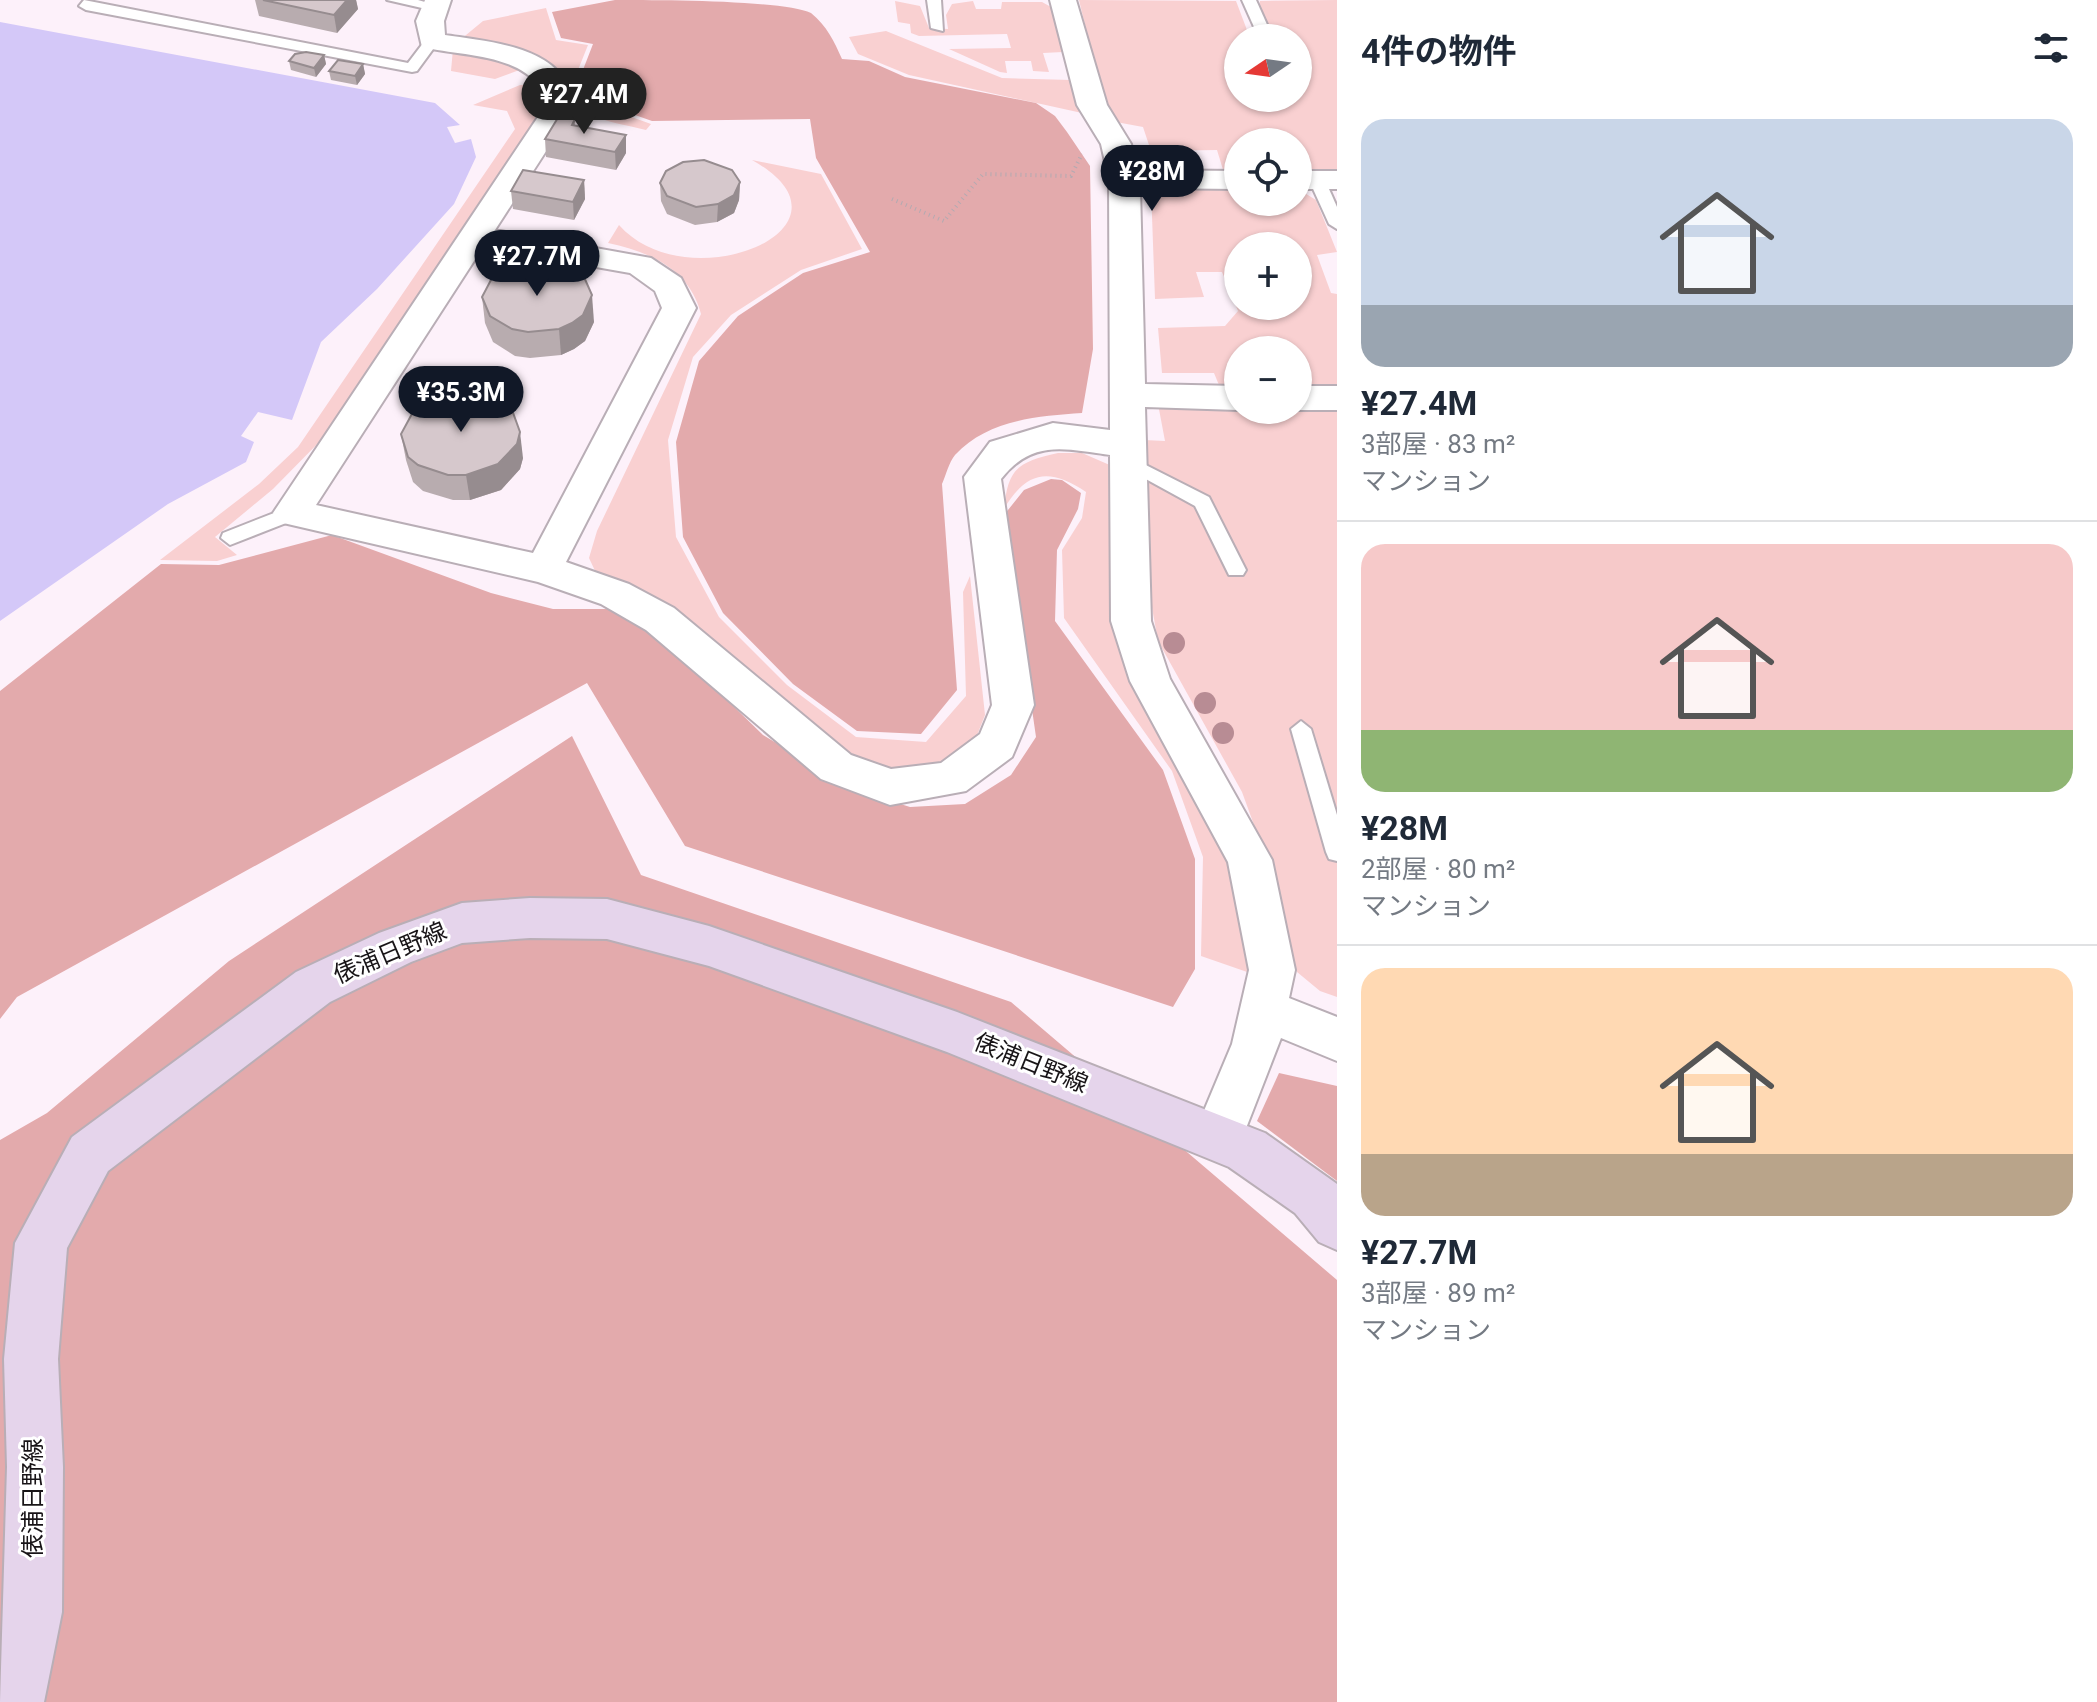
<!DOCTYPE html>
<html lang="ja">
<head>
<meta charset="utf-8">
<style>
	body { margin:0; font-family:Roboto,"Noto Sans JP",sans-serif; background:#f2f2f3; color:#1f2937; height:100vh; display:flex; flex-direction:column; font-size:30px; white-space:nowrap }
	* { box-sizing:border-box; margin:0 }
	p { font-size:26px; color:#747a83 }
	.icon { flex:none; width:44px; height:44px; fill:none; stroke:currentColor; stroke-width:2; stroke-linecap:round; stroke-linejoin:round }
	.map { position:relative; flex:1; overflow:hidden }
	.details { display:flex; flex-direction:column; background:#fff; width:760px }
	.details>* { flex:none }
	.needle { width:52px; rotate:257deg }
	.controls { position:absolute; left:1224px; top:24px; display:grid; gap:16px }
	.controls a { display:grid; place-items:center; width:88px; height:88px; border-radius:50%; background:#fff; box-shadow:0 2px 6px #0004; font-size:40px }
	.price { position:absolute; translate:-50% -68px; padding:0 18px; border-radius:28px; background:#111827; color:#fff; font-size:26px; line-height:52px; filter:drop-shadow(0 2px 4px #0008) }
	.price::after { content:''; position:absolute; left:50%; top:48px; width:24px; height:18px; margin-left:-12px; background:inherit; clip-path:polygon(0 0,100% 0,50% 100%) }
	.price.active { background:#222; color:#fff }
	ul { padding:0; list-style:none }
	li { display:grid; align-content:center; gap:16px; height:424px; padding:0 24px }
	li+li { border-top:2px solid #e0e1e3 }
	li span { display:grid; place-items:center; height:248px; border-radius:24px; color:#555 }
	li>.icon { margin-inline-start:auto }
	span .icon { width:144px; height:144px; fill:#fffc; stroke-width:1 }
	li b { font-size:34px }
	h2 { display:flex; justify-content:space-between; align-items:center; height:96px; padding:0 24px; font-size:34px }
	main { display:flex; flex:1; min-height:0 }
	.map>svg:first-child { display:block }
	.green { fill:#f9d0d1; fill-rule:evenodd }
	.forest { fill:#e3aaac }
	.water { fill:#d4c8f8 }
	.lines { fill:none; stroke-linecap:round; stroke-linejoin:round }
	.service-casing { stroke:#b9aeb6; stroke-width:4 }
	.minor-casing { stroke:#b9aeb6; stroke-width:4 }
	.secondary-casing { stroke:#b9aeb6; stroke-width:4 }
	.path { stroke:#b3aab1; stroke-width:4; stroke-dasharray:1 4; stroke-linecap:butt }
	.service { fill:#fff; fill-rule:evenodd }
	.minor { fill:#fff; fill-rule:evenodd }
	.secondary { fill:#e5d4eb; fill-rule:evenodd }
	.tree { fill:#b88c94 }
	.wall { fill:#b8acaf }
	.shaded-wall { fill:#968c8f }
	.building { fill:#d6c8cc; stroke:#968c8f; stroke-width:2 }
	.labels { text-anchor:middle; stroke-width:6; stroke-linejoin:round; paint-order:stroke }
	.street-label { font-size:24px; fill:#181417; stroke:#fff }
</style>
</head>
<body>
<main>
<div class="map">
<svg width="1337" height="1702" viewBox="0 0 1337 1702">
	<rect width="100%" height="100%" fill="#fdf1fa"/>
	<g class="green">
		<polygon points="1079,0 1236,1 1250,38 1238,38 1238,98 1298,98 1298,59 1302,58 1298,38 1273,38 1259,7 1260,1 1337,0 1337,173 1298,173 1298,142 1238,142 1238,173 1224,173 1217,150 1151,151 1143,127 1116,122 1103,100"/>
		<polygon points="895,1 920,6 929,28 948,29 946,15 952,4 973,1 976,9 1001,9 1002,2 1042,2 1051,7 1063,52 1043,53 1049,72 1033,71 1031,61 1005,61 1007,73 1000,72 949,49 1011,48 1007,34 919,36 911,33 910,24 898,22"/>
		<path d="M546 8 556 40 588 45 576 75 595 104 651 124 646 130C606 120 572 119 557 75L460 40 483 21Z"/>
		<polygon points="886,31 1002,78 1071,80 1082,113 909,75 858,54 849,37"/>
		<polygon points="453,49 522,69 495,79 451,71"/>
		<polygon points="520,85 539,85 538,110 531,131 335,426 273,489 215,537 237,555 217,561 160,560 259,484 298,447 515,129 507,111 473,105"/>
		<path d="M752 160 821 174 862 249 801 270 731 315 693 357 668 440 676 537 719 617 787 685 856 737 926 742 966 696 963 592 970 576 985 715 974 743 944 765 909 772 860 764 825 739 662 600 597 575 589 558 597 531 701 314C690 270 651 252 608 243L619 225C688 303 872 227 752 160Z"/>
		<path d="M1238 187V202H1298V189L1316 200 1337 252 1317 255 1331 293 1337 294V390H1298V350H1238V390H1221L1214 373H1162L1158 328 1225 326 1238 311 1222 272H1196L1204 297 1155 299 1151 188ZM1238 246H1298V306H1238Z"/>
		<polygon points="1158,404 1298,410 1337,404 1337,997 1320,991 1297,972 1281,929 1273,877 1242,792 1158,641 1149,591 1144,440 1165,441"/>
		<path d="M1058 453H1082L1112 466 1117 544 1235 862 1250 973 1201 956 1203 857 1172 771 1064 618 1062 550 1082 518 1086 492C1050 468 1027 470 1004 509 1008 468 1018 462 1058 453Z"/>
	</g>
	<g class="forest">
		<path d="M615 0C655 0 784 0 811 13 827 26 834 41 842 59L869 61 905 77 1036 103 1055 116 1067 132 1090 166 1093 349 1082 413C1037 416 987 420 955 455 949 462 946 475 942 484L957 690 921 734 857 731 793 684 723 613 683 537 676 442 699 361 738 316 803 273 870 252 816 158 810 119 652 121 601 103 581 75 593 44 561 38 552 12Z"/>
		<polygon points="1051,479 1062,480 1081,493 1078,509 1057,550 1055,621 1163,770 1195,859 1195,969 1173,1007 685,846 587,683 17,997 0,1019 0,691 161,564 219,565 332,535 491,593 553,609 619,609 648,623 763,735 853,789 910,807 965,804 1011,775 1036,737 1004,515 1024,490"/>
		<polygon points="572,736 641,875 1011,1002 1337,1280 1337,1702 0,1702 0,1140 47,1113 229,961"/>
		<polygon points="1279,1073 1337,1086 1337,1181 1257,1121"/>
	</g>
	<polygon class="water" points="0,22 435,103 460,125 447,127 455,143 471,139 476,157 454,204 377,289 321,342 292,420 258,412 241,436 254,442 246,462 168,504 0,621"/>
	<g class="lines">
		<g class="service-casing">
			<g id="service">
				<polygon points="84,0 408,63 427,38 439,41 417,71 412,72 86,10 79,6"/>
				<polygon points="387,0 418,0 442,7 435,11"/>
				<polygon points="927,0 941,0 943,31 931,28"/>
				<polygon points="1242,0 1256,0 1273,38 1259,38"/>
				<polygon points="1312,177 1325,180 1337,207 1337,229 1329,224 1309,180"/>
				<polygon points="1128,456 1209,497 1246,570 1243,575 1229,575 1195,506 1122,466 1119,462"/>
				<polygon points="292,506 299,508 299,518 230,545 221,538 223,533"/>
				<polygon points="1301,721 1311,729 1337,815 1337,861 1329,859 1326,852 1291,729"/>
			</g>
		</g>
		<g class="minor-casing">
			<g id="minor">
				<path d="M425 0H451L444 21 445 35C484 41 549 45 568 86 572 93 571 103 572 111L495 230 651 258 681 278 696 308 566 562 629 584 674 608 851 755 891 769 941 763 980 734 992 705 964 477 990 442 1053 423 1110 430 1109 179 1101 144 1077 105 1050 0H1076L1107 105 1131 144 1137 170 1238 171V189L1140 188 1145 384 1238 386V410L1145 407 1151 621 1170 679 1272 860 1295 970 1289 998 1337 1017V1061L1281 1038 1236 1154 1218 1161 1200 1154 1193 1137 1232 1044 1249 970 1228 862 1130 681 1111 621 1110 455C1065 449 1032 439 1001 479L1034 705 1012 757 966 791 890 805 821 779 646 630 601 604 538 582 279 522 273 513 279 504 542 111 540 87C515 53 459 56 422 47L416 21ZM483 247 630 273 655 291 662 308 533 553 316 505Z"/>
				<rect x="1298" y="171" width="39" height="18"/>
				<rect x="1298" y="386" width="39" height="24"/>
			</g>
		</g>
		<g class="secondary-casing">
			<polygon id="secondary" points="530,898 607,899 709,926 957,1012 1265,1133 1337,1184 1337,1250 1319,1242 1295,1213 1229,1167 947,1052 709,966 607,939 530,938 462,943 411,962 330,1002 108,1171 67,1248 58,1359 63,1467 62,1612 44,1702 0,1702 7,1467 4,1359 15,1243 72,1137 296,972 379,933 462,903"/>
		</g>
		<polyline class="path" points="892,199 944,221 983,174 1071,176 1082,154"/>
		<use href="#service" class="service"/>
		<use href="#minor" class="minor"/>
		<use href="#secondary" class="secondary"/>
	</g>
	<g class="tree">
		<circle cx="1174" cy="643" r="11"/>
		<circle cx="1205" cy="703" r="11"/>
		<circle cx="1223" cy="733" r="11"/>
	</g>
	<g class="wall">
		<polygon points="255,0 356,0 358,9 337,33 259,16"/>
		<polygon points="324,55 326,64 316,77 291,70 289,61"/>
		<polygon points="363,64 365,74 357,85 331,80 329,71"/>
		<polygon points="575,119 575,125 626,135 626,153 616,170 546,157 545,139"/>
		<polygon points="584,180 585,199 574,220 513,209 511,191"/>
		<polygon points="740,182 739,200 734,213 717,222 695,225 667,214 661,201 660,183"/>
		<polygon points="482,297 594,322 585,341 574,349 561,355 530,358 515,356 493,342 485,323"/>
		<polygon points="401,434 523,458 520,469 501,490 470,500 453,500 423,491 413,482 406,460"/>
	</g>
	<g class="shaded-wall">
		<polygon points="347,0 356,0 358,9 337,33 334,15"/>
		<polygon points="324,55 326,64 316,77 314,68"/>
		<polygon points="363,64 365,74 357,85 355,76"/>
		<polygon points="626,135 626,153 616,170 615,152"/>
		<polygon points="584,180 585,199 574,220 573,202"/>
		<polygon points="740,182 739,200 734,213 717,222 718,204"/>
		<polygon points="592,295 594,322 585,341 574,349 561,355 559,329"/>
		<polygon points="520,432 523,458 520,469 501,490 470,500 466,475"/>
	</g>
	<g class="building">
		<polygon points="263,0 347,0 334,15"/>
		<polygon points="306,52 324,55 314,68 289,61 295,54"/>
		<polygon points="338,60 363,64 355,76 329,71"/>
		<polygon points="559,116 575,119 572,125 626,135 615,152 545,139"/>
		<polygon points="704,160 732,170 740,182 734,195 718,204 696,207 667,196 660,183 666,171 683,162"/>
		<polygon points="523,170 584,180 573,202 511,191"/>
		<polygon points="561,265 584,277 592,295 583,315 572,323 559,329 528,332 512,329 490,316 482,297 492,278 516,266"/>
		<polygon points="472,393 488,396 512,410 520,432 517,444 498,464 466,475 448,475 418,465 408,457 401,434 413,412 439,397"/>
	</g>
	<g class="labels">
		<g class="street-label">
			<text transform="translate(390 953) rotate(-23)" y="8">俵浦日野線</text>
			<text transform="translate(1031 1063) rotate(22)" y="8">俵浦日野線</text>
			<text transform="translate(33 1498) rotate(-90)" y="8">俵浦日野線</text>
		</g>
	</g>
</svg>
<div class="controls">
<a><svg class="needle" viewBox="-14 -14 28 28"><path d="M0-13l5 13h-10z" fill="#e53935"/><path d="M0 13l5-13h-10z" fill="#747a83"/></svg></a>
<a><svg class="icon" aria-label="locate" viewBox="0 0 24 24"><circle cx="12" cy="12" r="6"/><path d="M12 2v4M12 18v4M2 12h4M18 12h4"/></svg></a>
<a>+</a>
<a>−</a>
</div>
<b class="price active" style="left:584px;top:136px">¥27.4M</b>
<b class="price" style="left:1152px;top:213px">¥28M</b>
<b class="price" style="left:537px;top:298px">¥27.7M</b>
<b class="price" style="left:461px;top:434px">¥35.3M</b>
</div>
<section class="details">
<h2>4件の物件<svg class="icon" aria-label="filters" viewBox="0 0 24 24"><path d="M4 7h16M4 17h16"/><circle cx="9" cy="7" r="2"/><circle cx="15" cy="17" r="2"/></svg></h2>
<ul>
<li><span style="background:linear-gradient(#c9d6e8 75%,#9aa5b1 0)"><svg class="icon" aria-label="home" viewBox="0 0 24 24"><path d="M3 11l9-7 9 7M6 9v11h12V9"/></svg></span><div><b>¥27.4M</b><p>3部屋 · 83 m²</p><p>マンション</p></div></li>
<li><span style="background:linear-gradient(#f6c9c9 75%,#8fb573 0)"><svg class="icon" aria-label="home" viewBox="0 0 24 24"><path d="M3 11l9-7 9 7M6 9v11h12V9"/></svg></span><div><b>¥28M</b><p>2部屋 · 80 m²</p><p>マンション</p></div></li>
<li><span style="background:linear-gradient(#ffd9b3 75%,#b9a48a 0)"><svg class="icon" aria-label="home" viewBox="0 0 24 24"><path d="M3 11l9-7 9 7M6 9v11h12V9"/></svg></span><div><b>¥27.7M</b><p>3部屋 · 89 m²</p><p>マンション</p></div></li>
</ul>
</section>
</main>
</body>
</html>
